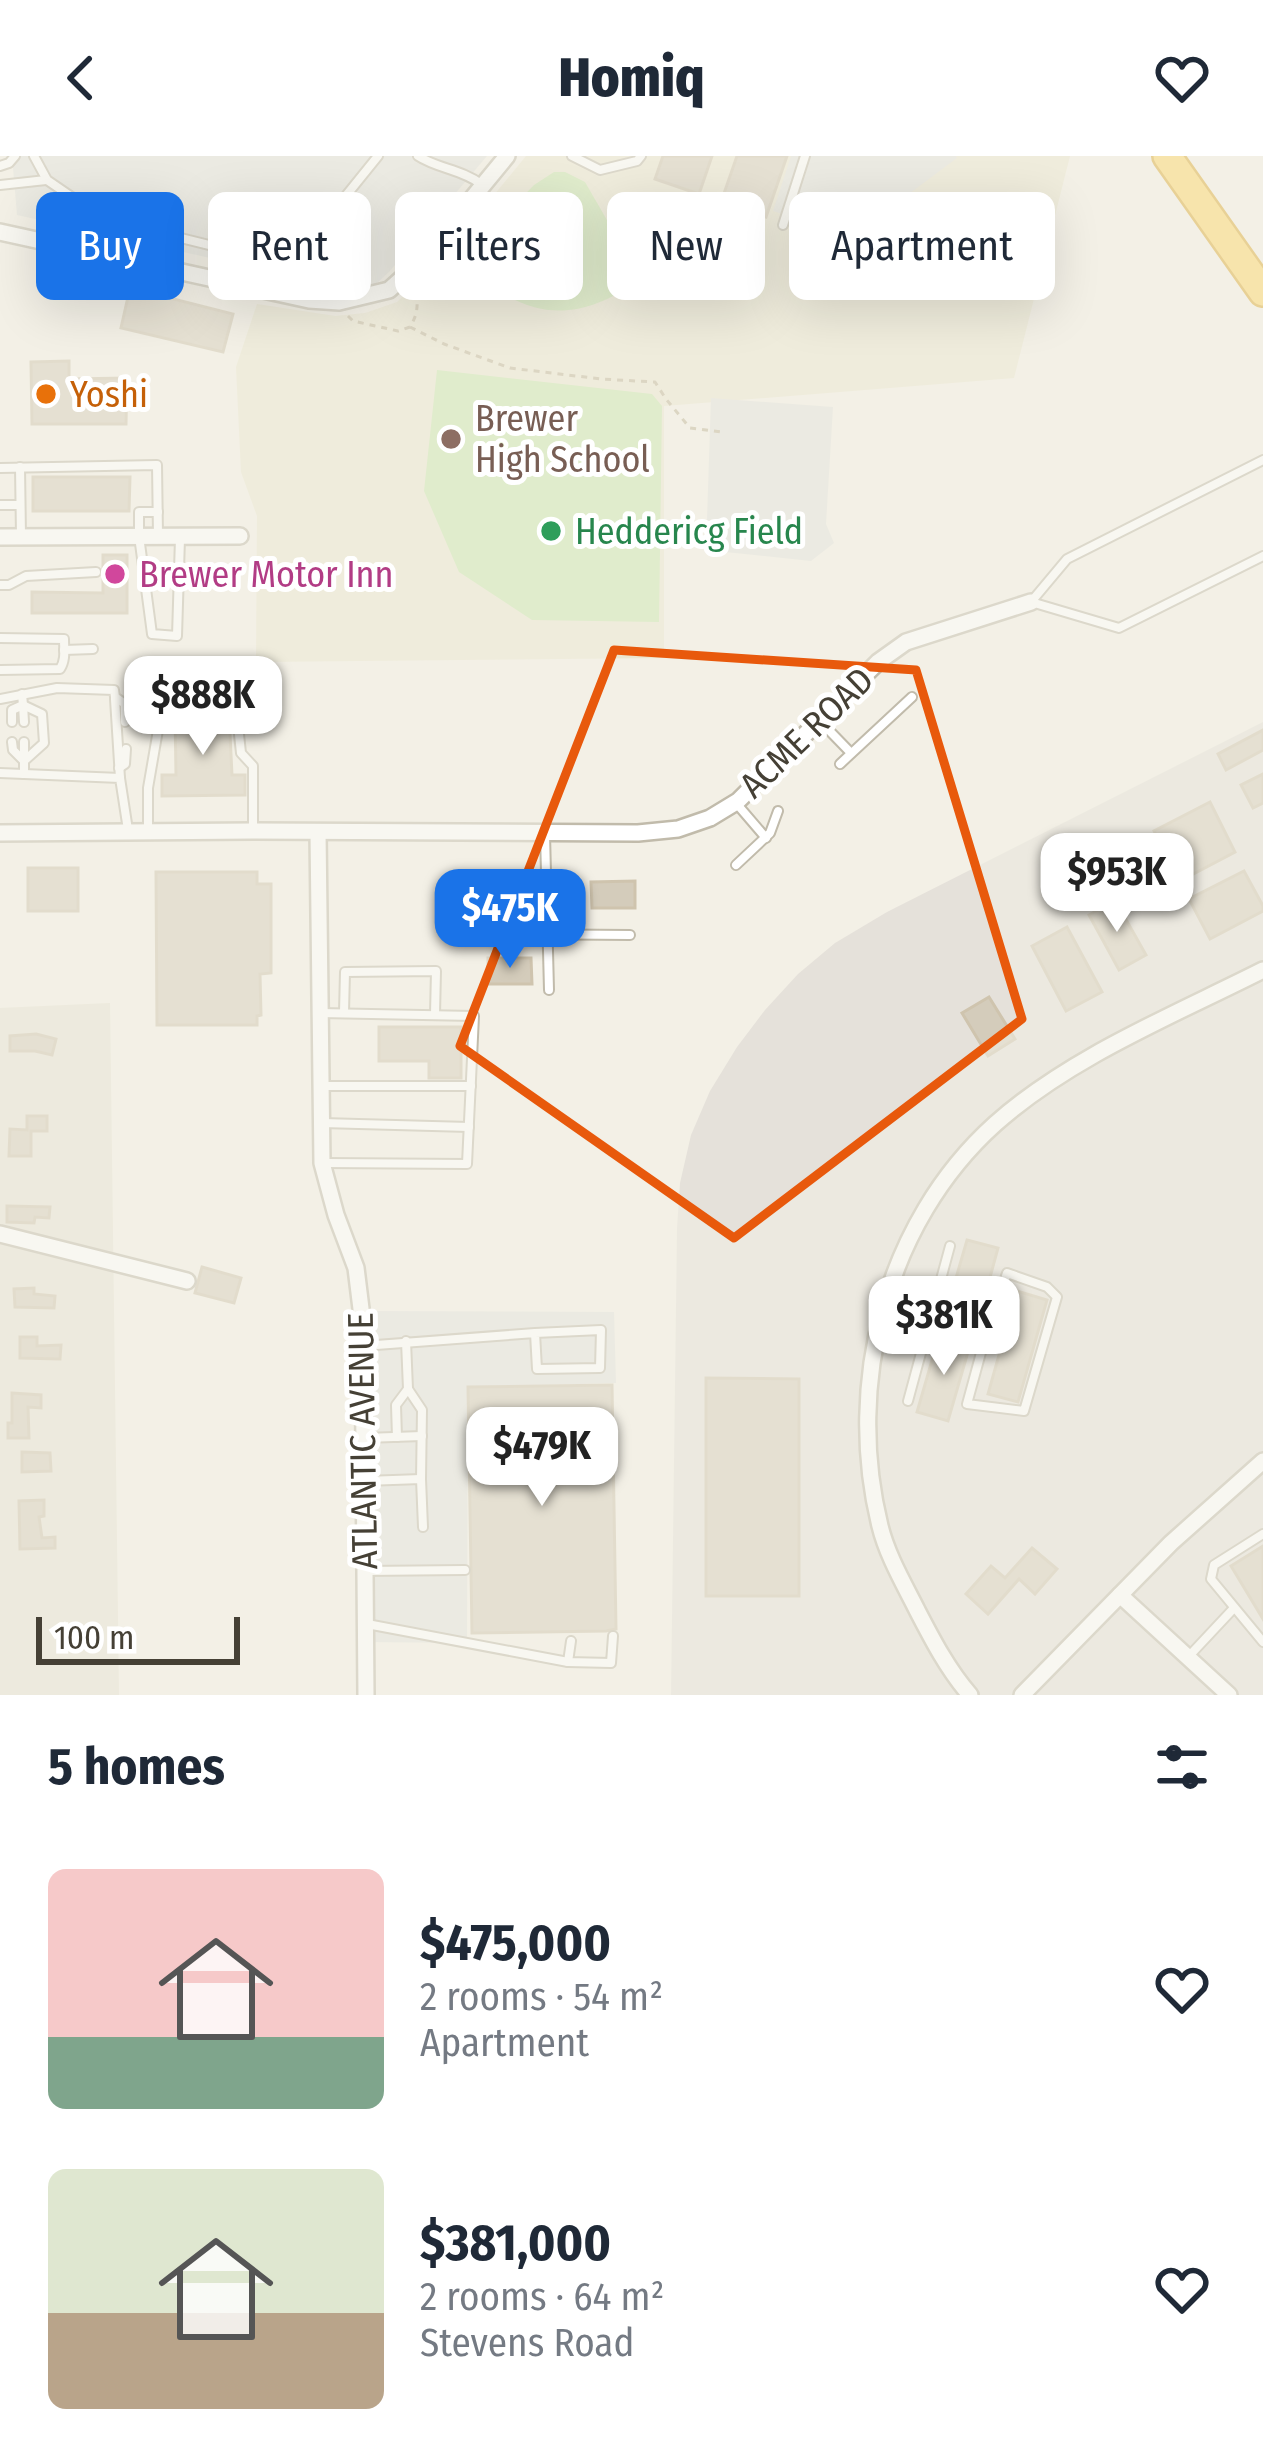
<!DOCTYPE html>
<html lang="en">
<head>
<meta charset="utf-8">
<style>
	body { margin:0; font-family:"Fira Sans Condensed",sans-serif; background:#f6f6f7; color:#1f2937; height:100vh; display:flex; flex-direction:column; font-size:45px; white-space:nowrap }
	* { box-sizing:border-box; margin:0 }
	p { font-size:39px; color:#747a83 }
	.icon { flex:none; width:66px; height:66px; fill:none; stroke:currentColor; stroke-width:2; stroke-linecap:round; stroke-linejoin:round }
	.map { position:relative; height:1539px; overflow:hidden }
	.details { display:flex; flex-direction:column; background:#fff; flex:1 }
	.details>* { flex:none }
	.guide { position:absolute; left:36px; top:36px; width:1191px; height:108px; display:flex; gap:24px }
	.scale { position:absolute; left:36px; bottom:30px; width:204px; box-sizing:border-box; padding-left:12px; border:6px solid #454035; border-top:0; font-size:33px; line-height:42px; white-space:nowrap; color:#454035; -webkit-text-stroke:9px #fff; paint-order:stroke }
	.price { position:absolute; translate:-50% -102px; padding:0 27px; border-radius:24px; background:#fff; color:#222; font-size:39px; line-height:78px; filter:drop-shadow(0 3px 6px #0008) }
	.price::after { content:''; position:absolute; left:50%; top:72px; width:36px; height:27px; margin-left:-18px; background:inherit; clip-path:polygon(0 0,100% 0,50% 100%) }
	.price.current { background:#1a73e8; color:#fff }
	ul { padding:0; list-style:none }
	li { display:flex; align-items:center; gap:36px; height:300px; padding:0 48px }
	li span { display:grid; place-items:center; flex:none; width:336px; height:240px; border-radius:18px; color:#555 }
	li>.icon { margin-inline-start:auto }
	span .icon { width:144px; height:144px; fill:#fffc; stroke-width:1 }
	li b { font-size:51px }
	h2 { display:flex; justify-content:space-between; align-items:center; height:144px; padding:0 48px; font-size:51px }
	.chip { padding:0 42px; border-radius:18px; background:#fff; box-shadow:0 12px 48px #0002; font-size:42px; line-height:108px }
	.chip.current { background:#1a73e8; color:#fff }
	header { display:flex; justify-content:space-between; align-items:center; height:156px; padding:0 48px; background:#fff; font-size:54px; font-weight:800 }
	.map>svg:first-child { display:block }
	.residential { fill:#e7e2d4 }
	.industrial { fill:#e5e1da }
	.education { fill:#ece6d0 }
	.green { fill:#c9e7ae }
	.parking { fill:#e3e2de }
	.building { fill:#d4ccbb; stroke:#cfc4ae; stroke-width:3 }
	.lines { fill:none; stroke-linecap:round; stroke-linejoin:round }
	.lane-casing { stroke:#c1bbab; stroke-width:12 }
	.street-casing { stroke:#c1bbab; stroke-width:20 }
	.highway-casing { stroke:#dcaa37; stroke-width:32 }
	.path { stroke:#c0b59a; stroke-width:3; stroke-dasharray:6 6; stroke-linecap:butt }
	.lane { stroke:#fff; stroke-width:8 }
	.street { stroke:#fff; stroke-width:15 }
	.highway { stroke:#fcd567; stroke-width:27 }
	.marked { fill:none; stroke:#e8590c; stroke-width:9; stroke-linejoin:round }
	.food-dot { fill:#e8710a; stroke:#fff; stroke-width:4.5 }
	.education-dot { fill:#8d6e63; stroke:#fff; stroke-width:4.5 }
	.leisure-dot { fill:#2e9e5b; stroke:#fff; stroke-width:4.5 }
	.hotel-dot { fill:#d1479c; stroke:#fff; stroke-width:4.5 }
	.labels { text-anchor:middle; stroke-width:10; stroke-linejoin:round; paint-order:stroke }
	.food-label { font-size:36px; fill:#c56008; stroke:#fff; text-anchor:start }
	.education-label { font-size:36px; fill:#785e54; stroke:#fff; text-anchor:start }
	.leisure-label { font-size:36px; fill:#27864d; stroke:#fff; text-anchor:start }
	.hotel-label { font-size:36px; fill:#b23c85; stroke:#fff; text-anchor:start }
	.street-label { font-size:36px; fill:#454035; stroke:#fff }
</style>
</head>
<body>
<header><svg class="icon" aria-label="back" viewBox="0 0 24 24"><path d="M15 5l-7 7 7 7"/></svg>Homiq<svg class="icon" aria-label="heart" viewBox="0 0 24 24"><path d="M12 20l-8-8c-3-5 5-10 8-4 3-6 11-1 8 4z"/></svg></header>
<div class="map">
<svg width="1263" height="1539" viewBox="0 0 1263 1539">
	<rect width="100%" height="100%" fill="#f3f0e6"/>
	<polygon class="residential" points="110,847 119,1539 0,1539 0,852"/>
	<polygon class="industrial" points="1263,566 1263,1539 671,1539 677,1072 680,1027 691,979 710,935 737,891 765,854 798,818 835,787 887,756"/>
	<polygon class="education" points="526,0 1070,0 1014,222 664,250 664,502 256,506 257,360 241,316 236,211 257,148 335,160 365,157 397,146 438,107"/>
	<g class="green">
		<path d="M554 16H565L585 26 641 123C570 173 522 161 460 105L534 29Z"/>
		<polygon points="437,214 652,238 662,250 659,466 532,464 459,416 424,335"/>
	</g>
	<g class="parking">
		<polygon points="12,0 487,0 389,116 377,127 354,134 17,59"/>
		<polygon points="791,0 956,0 957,2 866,70 830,74 773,55"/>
		<polygon points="711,242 833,251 826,368 834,387 811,405 706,394"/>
		<polygon points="368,1155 614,1156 616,1227 468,1231 467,1487 365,1486"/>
	</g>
	<g class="building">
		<polygon points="663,0 712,0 699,38 655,23"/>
		<polygon points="737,0 787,0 766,61 721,46"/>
		<polygon points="130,132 233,158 223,196 121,172"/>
		<polygon points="69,205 69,223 127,222 126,268 32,268 31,206"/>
		<polygon points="33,321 130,321 129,355 33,355"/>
		<polygon points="103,399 127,399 127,457 32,457 32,436 103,437"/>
		<polygon points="175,558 229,558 232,619 245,619 245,639 162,640 162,619 176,619"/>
		<polygon points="1263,574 1263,594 1226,614 1218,598"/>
		<polygon points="1263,618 1263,647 1253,652 1241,629"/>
		<polygon points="1210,646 1235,696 1180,725 1154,675"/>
		<polygon points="1085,710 1097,731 1079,741 1067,721"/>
		<rect x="28" y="712" width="50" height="43"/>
		<polygon points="1244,715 1263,750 1263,755 1210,783 1189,743"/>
		<polygon points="156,716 257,716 257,728 271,728 271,817 260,818 261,859 257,860 257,869 157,869"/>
		<polygon points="635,725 635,752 592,752 591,726"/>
		<polygon points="493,727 531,727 531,753 493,754"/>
		<polygon points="1115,744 1146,799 1119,814 1089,759"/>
		<polygon points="1067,771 1102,836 1066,855 1032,790"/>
		<polygon points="488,802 531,802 532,828 488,828"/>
		<polygon points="989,841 1015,883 988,900 962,857"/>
		<polygon points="379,871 461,871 461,922 429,922 429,905 379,905"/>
		<polygon points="36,878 56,883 52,899 35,895 10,895 10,880"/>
		<polygon points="27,960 47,960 47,975 31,975 31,1000 9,1000 10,973 27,974"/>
		<polygon points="7,1050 50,1051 49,1062 35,1061 34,1067 7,1066"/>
		<polygon points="967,1084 998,1092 977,1169 945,1160"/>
		<polygon points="202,1111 241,1122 234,1147 195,1137"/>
		<polygon points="34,1132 34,1138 55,1140 54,1152 15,1151 14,1133"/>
		<polygon points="1017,1135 1047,1144 1018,1246 988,1238"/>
		<polygon points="939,1180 970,1189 948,1265 917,1256"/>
		<polygon points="20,1181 37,1181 37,1190 61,1189 60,1203 20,1202"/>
		<polygon points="706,1222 799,1223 799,1440 706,1440"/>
		<polygon points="612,1229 616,1473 606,1475 472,1477 468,1231"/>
		<polygon points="12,1237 41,1239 41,1252 28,1251 29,1282 8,1282 8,1267 12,1267"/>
		<polygon points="22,1296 50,1297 51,1315 22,1316"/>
		<polygon points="44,1344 44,1360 39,1361 42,1382 55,1381 55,1392 20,1393 19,1345"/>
		<polygon points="1263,1390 1263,1463 1231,1410"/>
		<polygon points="1032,1392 1057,1413 1035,1438 1019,1423 988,1458 966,1438 991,1410 1005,1422"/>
	</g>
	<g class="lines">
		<g class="lane-casing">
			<g id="lane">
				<polyline points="34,0 47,24 104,63 290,109 378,0"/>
				<path d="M418 0C438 13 461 13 481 28"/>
				<polyline points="572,0 600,14 637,5 641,0"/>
				<polyline points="0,10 9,7 15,0"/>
				<polyline points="0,29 46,24"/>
				<polyline points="783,69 805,0"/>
				<polyline points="98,96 104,63"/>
				<polyline points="1263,304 1067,403 1031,446 1119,472 1263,400"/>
				<polyline points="20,311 21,380"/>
				<polyline points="0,312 157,309 158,379"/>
				<polyline points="0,349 20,349"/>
				<polyline points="158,356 139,356 139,380 152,478 177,480 180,382"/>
				<polyline points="0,429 9,429 26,420 96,416"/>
				<path d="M0 482 64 483C64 493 66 504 60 513L0 514"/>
				<polyline points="64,494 93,493"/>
				<polyline points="0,543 57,532 114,534 115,541 125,548 125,566"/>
				<polyline points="115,543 120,622"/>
				<polyline points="819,564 851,597"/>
				<polyline points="12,566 12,554 23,549 22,538"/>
				<polyline points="12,586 13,594 24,605 44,587 42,558 23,549 24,566"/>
				<polyline points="24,586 24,618"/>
				<polyline points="840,608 912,541"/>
				<polyline points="119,612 125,608 126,593"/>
				<polyline points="0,617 120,622 128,674"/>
				<polyline points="736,647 766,682"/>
				<polyline points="148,676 148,632 163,545 236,550 241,597 253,610 253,673"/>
				<polyline points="545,678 549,834"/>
				<polyline points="736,709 770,677 778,655"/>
				<polyline points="495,778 630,779"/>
				<polyline points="344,856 345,816 436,815 435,858"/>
				<polyline points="320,857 474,860 467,1008 324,1007"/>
				<polyline points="322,930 471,930"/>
				<polyline points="322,967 469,971"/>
				<polyline points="884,1155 985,1182 967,1248 1024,1255 1057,1141 1047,1131 1007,1117 985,1182"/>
				<polyline points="406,1185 408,1233 422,1254 421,1323"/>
				<polyline points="363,1190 535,1177 537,1213 600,1212 601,1174 535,1177"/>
				<polyline points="908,1245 950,1090"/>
				<polyline points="397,1281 396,1249 408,1233"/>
				<polyline points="365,1282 422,1280"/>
				<polyline points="365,1325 421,1323 423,1371"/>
				<polyline points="1263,1378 1214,1409 1211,1423 1263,1486"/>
				<polyline points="364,1415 465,1414"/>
				<polyline points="367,1468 568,1506 611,1507 613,1480"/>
				<polyline points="1190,1499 1234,1452"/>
				<polyline points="568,1506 571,1485"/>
			</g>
		</g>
		<g class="street-casing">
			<g id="street">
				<polyline points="0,76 309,144 339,146 389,134 419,107 507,0"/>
				<polyline points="0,381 240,380"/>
				<polyline points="318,676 322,1007 336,1059 356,1112 363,1169 366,1539"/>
				<polyline points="0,677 253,675 638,677 678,673 710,662 738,645 878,506 906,486 1031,446"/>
				<polyline points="0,1078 187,1125"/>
				<polyline points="1120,1439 1229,1539"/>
				<path d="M970 1539C948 1514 932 1483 917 1454 904 1428 887 1399 880 1370 845 1229 885 1067 995 968 1070 901 1174 859 1263 814"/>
				<polyline points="1022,1539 1171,1387 1263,1305"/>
			</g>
		</g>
		<g class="highway-casing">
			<polyline id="highway" points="1167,0 1263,136"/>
		</g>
		<g class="path">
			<path d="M348 160 353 165 398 175 410 171C418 158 420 145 412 130"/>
			<polyline points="410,171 444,188 510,212 601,223 655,226 666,243 690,272 721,276"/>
		</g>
		<use href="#lane" class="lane"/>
		<use href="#street" class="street"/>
		<use href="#highway" class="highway"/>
	</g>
	<path d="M0 0H1263V1539H0ZM614 494 916 514 1022 863 734 1082 460 890Z" fill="#f3f0e6" fill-opacity=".55" fill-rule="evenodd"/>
	<path class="marked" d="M614 494 916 514 1022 863 734 1082 460 890Z"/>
	<circle class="food-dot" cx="46" cy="238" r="12"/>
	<circle class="education-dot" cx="451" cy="283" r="12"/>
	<circle class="leisure-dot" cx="551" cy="375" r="12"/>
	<circle class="hotel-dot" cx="115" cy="418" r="12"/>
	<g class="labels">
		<g class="food-label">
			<text x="70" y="251">Yoshi</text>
		</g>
		<g class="education-label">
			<text x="475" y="275">Brewer<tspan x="475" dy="41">High School</tspan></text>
		</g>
		<g class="leisure-label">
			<text x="575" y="388">Heddericg Field</text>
		</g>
		<g class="hotel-label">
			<text x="139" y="431">Brewer Motor Inn</text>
		</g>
		<g class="street-label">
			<text transform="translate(806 576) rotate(-44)" y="13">ACME ROAD</text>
			<text transform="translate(362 1285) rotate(-91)" y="13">ATLANTIC AVENUE</text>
		</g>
	</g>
</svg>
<div class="scale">100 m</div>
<b class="price" style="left:203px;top:602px">$888K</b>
<b class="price" style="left:1117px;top:779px">$953K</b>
<b class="price current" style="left:510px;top:815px">$475K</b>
<b class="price" style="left:944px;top:1222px">$381K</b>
<b class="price" style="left:542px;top:1353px">$479K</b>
<div class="guide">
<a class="chip current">Buy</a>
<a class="chip">Rent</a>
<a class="chip">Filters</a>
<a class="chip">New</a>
<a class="chip">Apartment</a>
</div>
</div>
<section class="details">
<h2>5 homes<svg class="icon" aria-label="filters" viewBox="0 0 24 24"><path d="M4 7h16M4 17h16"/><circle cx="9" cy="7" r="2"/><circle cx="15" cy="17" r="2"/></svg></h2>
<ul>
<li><span style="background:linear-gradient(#f6c9c9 70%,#7fa58c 0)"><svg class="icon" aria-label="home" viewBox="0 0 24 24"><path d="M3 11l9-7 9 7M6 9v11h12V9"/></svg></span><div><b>$475,000</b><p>2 rooms · 54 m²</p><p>Apartment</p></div><svg class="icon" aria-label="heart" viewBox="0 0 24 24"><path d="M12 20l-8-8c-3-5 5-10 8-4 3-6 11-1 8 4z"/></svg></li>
<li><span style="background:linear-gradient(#dfe7d0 60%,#b9a48a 0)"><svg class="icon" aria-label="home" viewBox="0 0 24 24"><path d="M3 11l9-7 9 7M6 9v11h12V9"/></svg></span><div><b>$381,000</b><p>2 rooms · 64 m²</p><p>Stevens Road</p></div><svg class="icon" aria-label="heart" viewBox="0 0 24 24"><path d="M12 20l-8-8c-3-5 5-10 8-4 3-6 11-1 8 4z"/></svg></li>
</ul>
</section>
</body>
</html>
